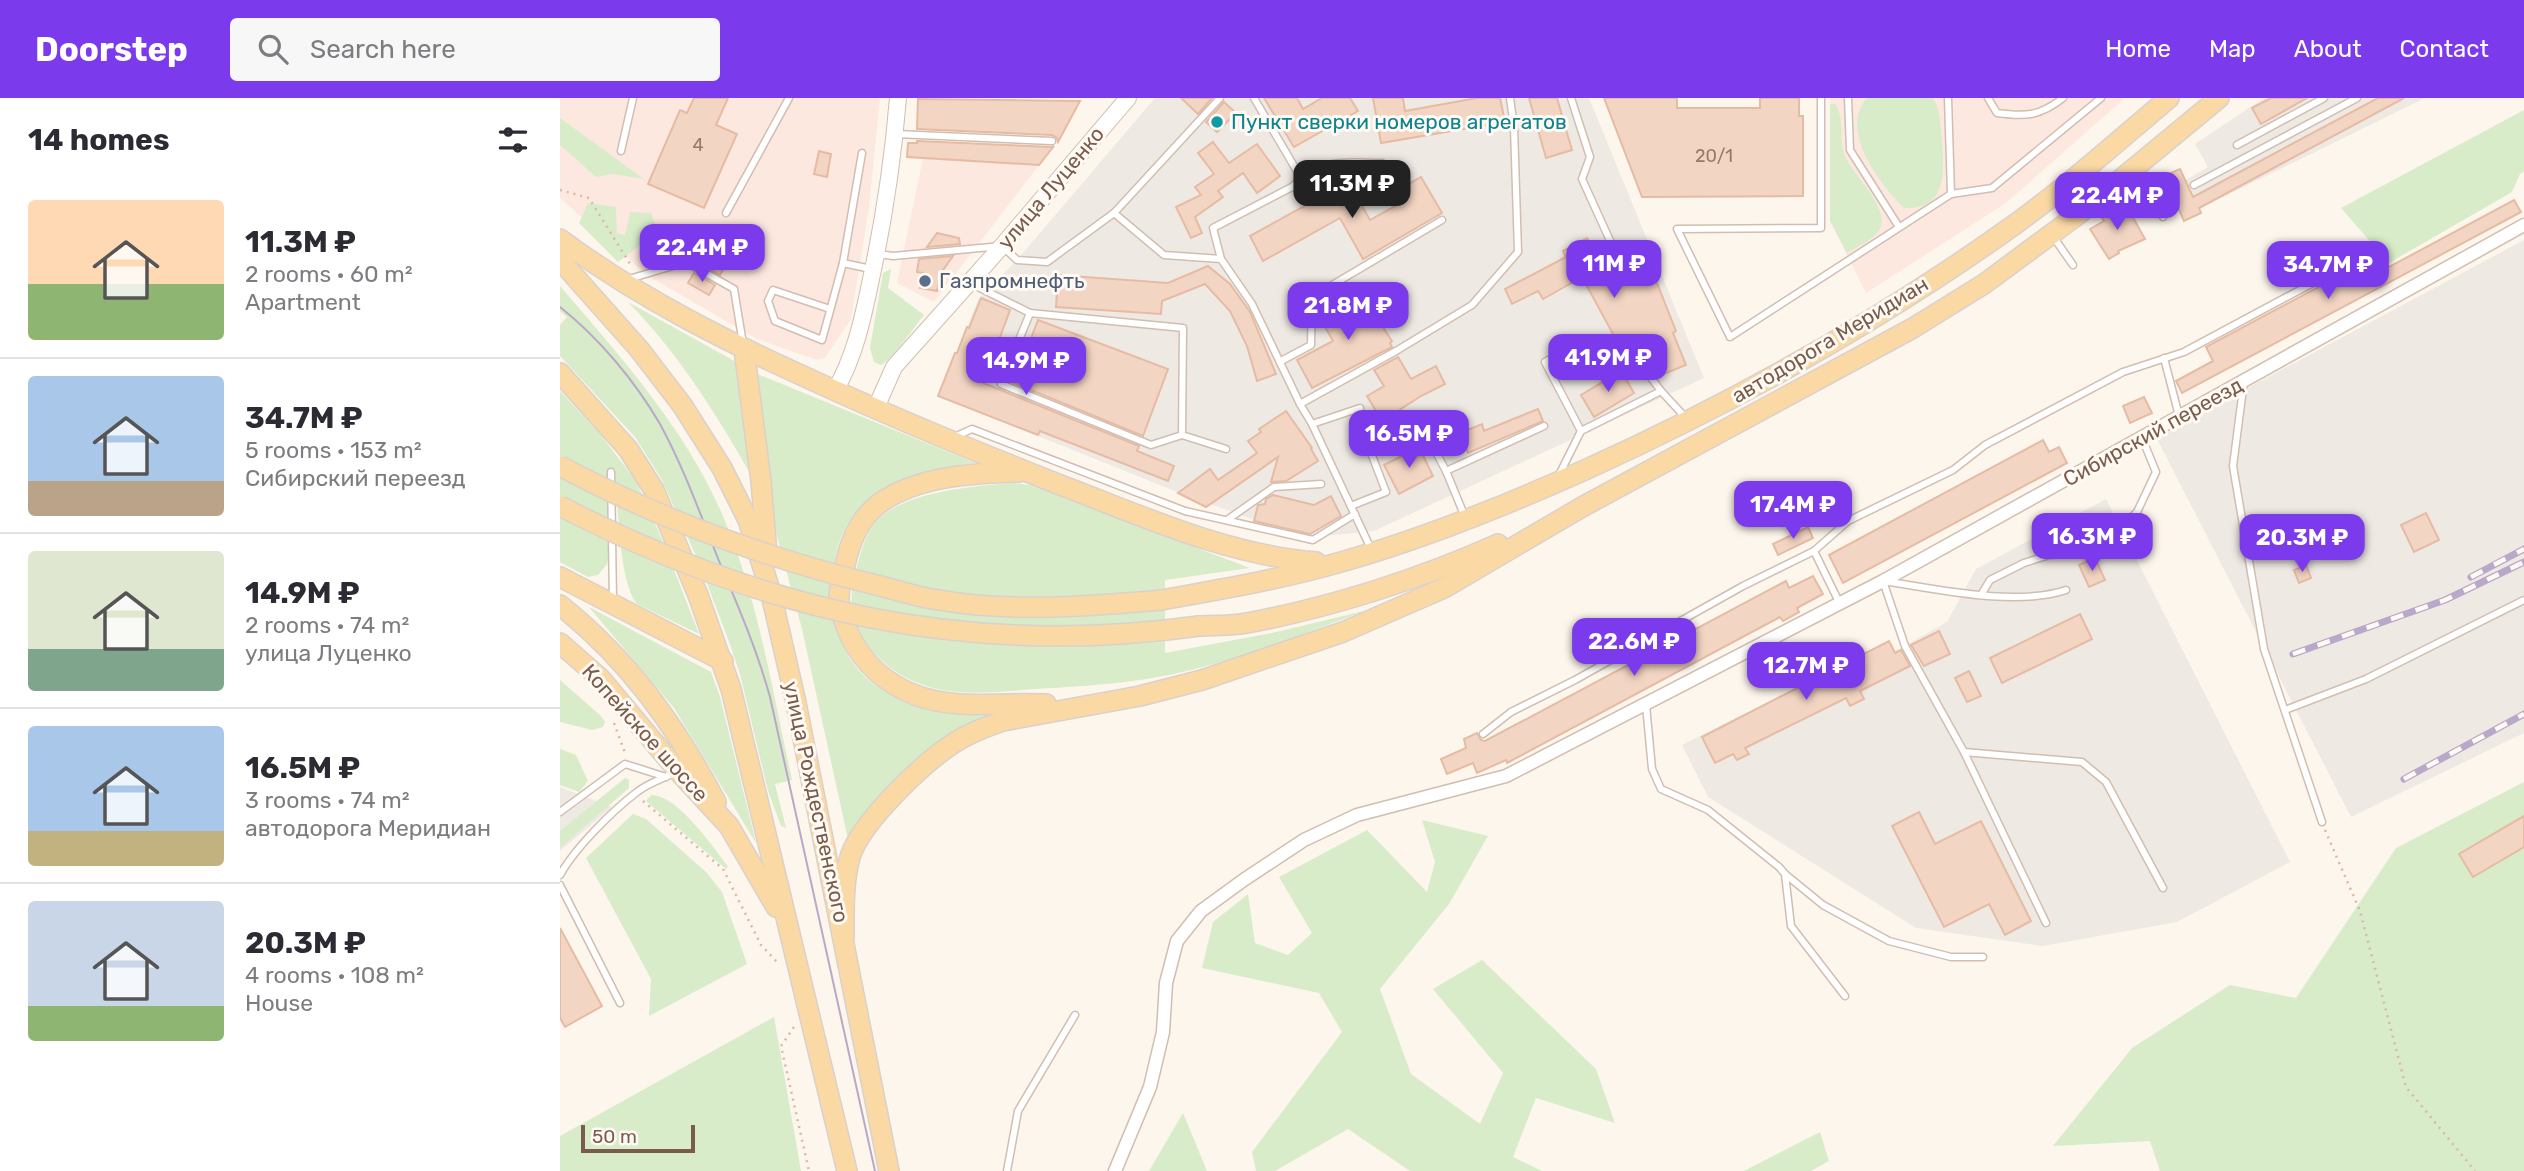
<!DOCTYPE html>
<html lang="en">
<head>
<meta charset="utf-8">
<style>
	body { margin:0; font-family:Rubik,sans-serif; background:#f7f7f7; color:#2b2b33; height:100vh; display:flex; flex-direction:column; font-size:26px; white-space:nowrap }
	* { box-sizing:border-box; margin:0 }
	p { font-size:23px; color:#7c7c81 }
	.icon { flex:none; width:38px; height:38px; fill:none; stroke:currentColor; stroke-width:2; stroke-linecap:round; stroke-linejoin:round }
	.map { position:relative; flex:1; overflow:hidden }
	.sheet { display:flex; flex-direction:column; background:#fff; width:560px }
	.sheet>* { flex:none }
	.scale { position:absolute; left:21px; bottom:18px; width:114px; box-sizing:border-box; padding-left:7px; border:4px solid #7a5c4d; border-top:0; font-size:19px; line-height:24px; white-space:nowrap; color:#7a5c4d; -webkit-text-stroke:5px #fffaf3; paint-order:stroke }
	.price { position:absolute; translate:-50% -60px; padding:0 16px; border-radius:14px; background:#7c3aed; color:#fff; font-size:23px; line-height:46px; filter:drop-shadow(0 2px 4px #0008) }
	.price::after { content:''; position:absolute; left:50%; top:42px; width:21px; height:16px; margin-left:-10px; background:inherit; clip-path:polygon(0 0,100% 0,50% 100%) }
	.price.active { background:#222; color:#fff }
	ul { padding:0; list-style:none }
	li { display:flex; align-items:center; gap:21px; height:175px; padding:0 28px }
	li+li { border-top:2px solid #e1e1e2 }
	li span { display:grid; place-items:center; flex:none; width:196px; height:140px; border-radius:7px; color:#555 }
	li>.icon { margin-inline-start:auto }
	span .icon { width:84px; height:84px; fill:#fffc; stroke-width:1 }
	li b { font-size:30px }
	h2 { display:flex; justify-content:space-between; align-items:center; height:84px; padding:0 28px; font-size:30px }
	header { display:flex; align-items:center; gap:42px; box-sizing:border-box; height:98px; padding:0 35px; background:#7c3aed; color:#fff }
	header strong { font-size:33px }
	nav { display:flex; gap:38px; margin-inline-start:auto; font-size:24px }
	.search { width:490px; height:63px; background:#f7f7f7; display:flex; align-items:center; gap:18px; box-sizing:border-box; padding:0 24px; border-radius:7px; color:#7c7c81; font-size:26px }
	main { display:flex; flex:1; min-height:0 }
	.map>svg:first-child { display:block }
	.commercial { fill:#fde8e0 }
	.industrial { fill:#efe9e4 }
	.green { fill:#d8ecc9 }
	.building { fill:#f3d5c3; stroke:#e6bba3; stroke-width:2 }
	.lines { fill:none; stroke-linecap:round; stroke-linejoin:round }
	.service-casing { stroke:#d1beb0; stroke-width:9 }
	.minor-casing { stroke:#d1beb0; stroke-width:15 }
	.tertiary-casing { stroke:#d1beb0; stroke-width:18 }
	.primary-casing { stroke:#dad1cd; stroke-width:22 }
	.path { stroke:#d9b8a5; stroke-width:2.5; stroke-dasharray:2 5; stroke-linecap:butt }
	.service { stroke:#fff; stroke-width:6 }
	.minor { stroke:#fff; stroke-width:12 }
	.tertiary { stroke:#fff; stroke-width:16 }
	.primary { stroke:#fbd9a5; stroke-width:19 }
	.tram { stroke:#b9a8c9; stroke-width:2 }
	.rail-casing { stroke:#b9a8c9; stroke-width:7 }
	.rail { stroke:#fffaf3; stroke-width:4.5; stroke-dasharray:13; stroke-linecap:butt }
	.primary-bridge-casing { stroke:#dad1cd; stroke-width:22; stroke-linecap:butt }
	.primary-bridge { stroke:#fbd9a5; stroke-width:19 }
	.culture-dot { fill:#0f9aa8; stroke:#fffaf3; stroke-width:2.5 }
	.service-dot { fill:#5c6f8a; stroke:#fffaf3; stroke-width:2.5 }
	.labels { text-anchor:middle; stroke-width:6; stroke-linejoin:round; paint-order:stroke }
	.number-label { font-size:18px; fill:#987a6a }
	.culture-label { font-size:21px; fill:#0d838f; stroke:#fffaf3; text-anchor:start }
	.street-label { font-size:21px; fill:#7a5c4d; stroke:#fffaf3 }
	.service-label { font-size:21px; fill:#4e5e75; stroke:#fffaf3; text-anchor:start }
</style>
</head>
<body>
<header>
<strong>Doorstep</strong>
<div class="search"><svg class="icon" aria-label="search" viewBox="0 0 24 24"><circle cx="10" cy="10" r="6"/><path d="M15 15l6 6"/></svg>Search here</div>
<nav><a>Home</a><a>Map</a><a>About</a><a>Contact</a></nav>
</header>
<main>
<section class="sheet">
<h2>14 homes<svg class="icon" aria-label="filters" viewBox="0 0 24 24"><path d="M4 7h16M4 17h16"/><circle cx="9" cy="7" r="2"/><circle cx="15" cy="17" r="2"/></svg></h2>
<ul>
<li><span style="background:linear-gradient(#ffd9b3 60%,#8fb573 0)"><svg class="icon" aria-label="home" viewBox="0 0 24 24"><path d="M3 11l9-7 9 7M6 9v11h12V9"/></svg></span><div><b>11.3M ₽</b><p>2 rooms · 60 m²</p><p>Apartment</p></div></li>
<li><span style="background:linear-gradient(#a9c7e8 75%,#b9a48a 0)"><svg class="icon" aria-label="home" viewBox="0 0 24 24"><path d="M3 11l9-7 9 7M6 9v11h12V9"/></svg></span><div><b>34.7M ₽</b><p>5 rooms · 153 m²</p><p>Сибирский переезд</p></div></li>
<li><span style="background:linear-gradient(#dfe7d0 70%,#7fa58c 0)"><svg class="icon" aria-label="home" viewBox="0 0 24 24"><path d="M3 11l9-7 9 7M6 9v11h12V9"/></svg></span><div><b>14.9M ₽</b><p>2 rooms · 74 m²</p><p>улица Луценко</p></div></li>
<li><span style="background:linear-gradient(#a9c7e8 75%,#c2b280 0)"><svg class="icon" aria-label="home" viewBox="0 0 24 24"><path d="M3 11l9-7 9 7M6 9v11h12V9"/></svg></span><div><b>16.5M ₽</b><p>3 rooms · 74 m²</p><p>автодорога Меридиан</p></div></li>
<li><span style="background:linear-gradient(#c9d6e8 75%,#8fb573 0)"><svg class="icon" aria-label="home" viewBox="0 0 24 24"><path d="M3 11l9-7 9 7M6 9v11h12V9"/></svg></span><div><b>20.3M ₽</b><p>4 rooms · 108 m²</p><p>House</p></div></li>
</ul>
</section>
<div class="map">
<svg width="1964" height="1073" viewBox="0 0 1964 1073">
	<rect width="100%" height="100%" fill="#fdf6ec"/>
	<g class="commercial">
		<polygon points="0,0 320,0 309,109 291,221 265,260 257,262 197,241 88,178 0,100"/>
		<polygon points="1270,0 1565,0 1446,105 1306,195 1270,123"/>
		<polygon points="363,60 479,67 374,204 337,185"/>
	</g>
	<g class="industrial">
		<polygon points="595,0 1029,0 1144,280 814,433 745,440 617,394 379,298 418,202 457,162"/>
		<polygon points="1704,0 1865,0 1639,111 1624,83 1648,69 1635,46"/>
		<polygon points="1964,142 1964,635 1791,719 1596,339"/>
		<polygon points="1546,401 1730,764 1617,824 1483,848 1356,830 1148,699 1122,647 1329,543 1335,553 1387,524 1416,471"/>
		<polygon points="0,689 52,709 0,753"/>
	</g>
	<g class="green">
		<path d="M1307 0H1373C1381 13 1380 27 1382 42 1384 73 1388 112 1344 110 1320 86 1278 32 1307 0Z"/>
		<path d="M1270 6H1275C1286 22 1278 41 1285 58 1293 77 1335 115 1318 134 1310 143 1297 149 1287 155L1270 123Z"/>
		<polygon points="1964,12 1964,73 1960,76 1952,94 1829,165 1781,110"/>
		<polygon points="0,20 84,81 53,76 36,79 0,47"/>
		<polygon points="28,105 56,109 57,135 65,137 70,114 91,115 98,134 58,164 19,125"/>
		<path d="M331 171 328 190 364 217C354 229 333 261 321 267L314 264 310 250 323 175Z"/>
		<path d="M0 188C62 260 129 335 165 423 199 505 213 596 232 682L215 686 226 730 221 728 208 693 180 576 171 549 140 467 102 382 75 339 0 258V227L7 219 0 213Z"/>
		<path d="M68 204 178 265 194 382C158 319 120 257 68 204Z"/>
		<path d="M195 275 415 365C334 374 269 403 273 495 274 505 273 517 276 527 294 601 367 616 433 616 370 639 324 685 288 741L242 531 214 427Z"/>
		<path d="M0 293 40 336 76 383 104 446 139 536 77 506C59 485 58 406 55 375L47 373 49 458 47 466 38 477 28 479 0 464Z"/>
		<path d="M453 385 470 387 690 470 605 482V555L712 535 808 512C734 539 658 571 580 582 545 587 509 589 474 591 441 594 405 598 373 590 334 580 298 550 292 508 290 492 295 475 299 461 303 446 309 429 321 419 350 393 415 388 453 385Z"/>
		<polygon points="29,509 151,574 160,599 196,745 114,610"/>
		<polygon points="0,582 41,618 45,624 43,629 32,632 0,624"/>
		<polygon points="0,651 16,657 28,683 19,694 0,687"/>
		<polygon points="65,680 69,682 69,690 0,750 0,733"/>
		<polygon points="1964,684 1964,1073 1600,1073 1590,1043 1493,1048 1572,950 1670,887 1736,900 1836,750"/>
		<path d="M91 697C118 697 152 748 168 768L166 771 86 703Z"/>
		<polygon points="73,716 86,721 146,774 162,794 187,866 89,918 91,881 26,760"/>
		<polygon points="862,722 928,738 889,806 820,891 851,976 920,1026 943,975 873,891 922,862 1036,971 1055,1025 976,1000 953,1059 982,1073 850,1073 788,1031 715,1073 696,1073 692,1054 782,934 759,895 642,870 653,824 688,796 695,845 728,857 752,835 719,779 807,732 867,794 875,764"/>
		<polygon points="214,919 241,1073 0,1073 0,1038"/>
		<polygon points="623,1015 647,1073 589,1073"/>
		<polygon points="1260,1034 1269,1063 1251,1073 1184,1073"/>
	</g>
	<g class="building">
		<polygon points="134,0 168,0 156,27 177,36 144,110 88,86 120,12 127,15"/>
		<polygon points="621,0 652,0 638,16"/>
		<polygon points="704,0 737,0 743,11 762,0 790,0 798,13 734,49"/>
		<polygon points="813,0 843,0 845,13 917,0 940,0 945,24 821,45"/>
		<polygon points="969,0 997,0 1012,52 986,60"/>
		<polygon points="1044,0 1117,0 1117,10 1200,10 1200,0 1239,0 1239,18 1243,18 1243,98 1082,99"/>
		<polygon points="1711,0 1747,0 1701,26 1692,10"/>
		<polygon points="1818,0 1844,0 1639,110 1641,115 1624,123 1604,78 1620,71 1633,99"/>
		<polygon points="358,1 520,3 498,44 497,40 492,37 357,31"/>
		<polygon points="664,4 676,15 657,34 646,24"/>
		<polygon points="357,43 492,49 494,48 479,67 347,59 348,45 357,45"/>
		<polygon points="653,44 669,65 697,46 720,78 697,95 683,75 658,93 663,99 635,119 642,135 631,140 616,109 641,97 635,89 654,76 638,55"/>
		<polygon points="259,53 271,56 267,79 254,76"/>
		<polygon points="861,79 882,115 803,161 780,120 703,163 690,138 788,84 810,122 835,108 829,97"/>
		<polygon points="1954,102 1961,114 1622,295 1616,283 1653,263 1646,249 1809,162 1816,176"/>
		<polygon points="1566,107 1585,141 1558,153 1559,155 1549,161 1530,131 1544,123 1542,120"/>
		<polygon points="377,135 399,140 400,146 367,149"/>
		<polygon points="156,136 177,148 160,177 139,165"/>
		<polygon points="1027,140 1046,175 1085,155 1116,233 1113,235 1126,267 1104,276 1092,246 1066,260 1022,179 983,201 978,193 952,206 945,191 1006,159 1003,153"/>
		<polygon points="393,158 381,175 377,193 360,190 363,175 357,174 359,161"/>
		<polygon points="648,168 670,186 690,214 716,276 697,283 687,248 670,213 645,186 602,203 601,216 496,209 498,177 608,185"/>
		<polygon points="134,175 155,187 149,197 128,185"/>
		<polygon points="812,196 824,215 817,220 832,243 830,245 832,249 752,290 737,262 773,243 763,225"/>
		<polygon points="421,200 450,212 423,285 579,348 577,353 614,368 608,383 480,333 478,337 378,298 395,255 397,255 407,229 409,230"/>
		<polygon points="478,222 608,271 583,338 454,285"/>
		<polygon points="838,259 851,281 876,268 885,286 861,298 822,323 807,298 824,288 814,272"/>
		<polygon points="1061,273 1074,295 1034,319 1021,297"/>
		<polygon points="1584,299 1592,315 1570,325 1563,308"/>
		<polygon points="978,311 983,323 908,355 900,335 922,326 924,333"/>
		<polygon points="726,313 752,350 751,351 758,363 726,383 711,384 718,359 646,409 618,395 650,371 658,382 697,355 688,343 701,334 699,331"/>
		<polygon points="1483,342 1489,354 1499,349 1507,365 1283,485 1269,457"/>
		<polygon points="859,349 873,378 839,396 824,367"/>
		<polygon points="713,397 754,407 771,398 781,418 750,436 694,423 698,407 705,406 706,401"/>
		<polygon points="1866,415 1879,442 1854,454 1841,427"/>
		<polygon points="1248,429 1253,440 1218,457 1213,446"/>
		<polygon points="1535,460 1545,482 1529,489 1519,467"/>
		<polygon points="1746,467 1751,480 1739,485 1734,472"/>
		<polygon points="1253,478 1263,496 1237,510 1239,514 1223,523 1220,519 947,665 946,662 917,675 913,665 887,676 881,661 906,650 904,641 917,635 921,642 925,643 1226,483 1229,490"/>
		<polygon points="1520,516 1532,541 1442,585 1430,560"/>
		<polygon points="1379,533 1390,556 1364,568 1351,547"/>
		<polygon points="1329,543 1335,555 1341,552 1350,568 1300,593 1304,601 1290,608 1286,600 1185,650 1189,656 1177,662 1173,656 1155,665 1142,639"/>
		<polygon points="1409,573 1421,598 1407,604 1395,580"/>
		<polygon points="1359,714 1375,746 1421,723 1471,823 1445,837 1429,806 1384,829 1332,728"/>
		<polygon points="1964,718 1964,749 1913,779 1899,756"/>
		<polygon points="0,830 42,908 5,929 0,920"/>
	</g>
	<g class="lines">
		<g class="service-casing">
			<g id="service">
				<polyline points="694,0 741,80"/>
				<polyline points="1011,0 1030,59 1022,81 1052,147"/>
				<polyline points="1261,0 1261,130 1117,131 1170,239 1391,96 1432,90 1541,0"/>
				<polyline points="1288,0 1290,52 1339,129"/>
				<polyline points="1388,0 1391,96"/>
				<path d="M1428 0 1437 15C1466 19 1480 18 1503 0"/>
				<polyline points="336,36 492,43"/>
				<polyline points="1677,47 1764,0"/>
				<polyline points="61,53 73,0"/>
				<polyline points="1570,76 1603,119"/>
				<polyline points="1634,87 1797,0"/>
				<polyline points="166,115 229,0"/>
				<polyline points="554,115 604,157 661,161 692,206 740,306 752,326 812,453"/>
				<polyline points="1492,137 1513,167"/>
				<polyline points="319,156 333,158 442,148 457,162 487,164 554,115 660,0"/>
				<path d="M661 161 653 130 732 89C763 59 782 65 822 65"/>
				<polyline points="283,165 311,171"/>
				<polyline points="69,181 126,164 174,191 183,246"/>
				<polyline points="410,185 470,215 623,230 622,337 666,351"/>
				<polyline points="270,211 213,192 208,203 215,223 262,242 283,165 302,55"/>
				<polyline points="470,215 441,286 591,347 622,337"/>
				<polyline points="1604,260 1619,318"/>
				<polyline points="1077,261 1101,293"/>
				<polyline points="721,263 751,247 752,199 882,122"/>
				<polyline points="1684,283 1673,368 1704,551 1762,724"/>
				<polyline points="740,306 836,253 912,207 958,154 954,29 950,0"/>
				<polyline points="752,326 800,310"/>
				<polyline points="1021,333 985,264 1026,242"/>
				<polyline points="394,339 412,331 625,413 753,442 795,416"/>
				<polyline points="886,373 984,328"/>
				<polyline points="51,374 53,503"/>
				<polyline points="999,377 1021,333 1101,293 1125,319"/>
				<polyline points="791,408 826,394 811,355 863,330 886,373 905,419"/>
				<polyline points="667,422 714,389 761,386"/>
				<polyline points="1254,453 1280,506"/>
				<path d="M1506 492C1455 509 1377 491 1323 483L1345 548 1404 654 1522 664 1546 684 1603 790"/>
				<polyline points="1421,497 1430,482 1464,465 1489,457 1510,456 1561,430 1577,414 1596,374 1582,340"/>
				<polyline points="1086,607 1092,671 1101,691 1148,712 1219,769 1225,776 1231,828 1285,898"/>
				<polyline points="1725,612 1806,581 1964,502"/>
				<polyline points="923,636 951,614 1015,582 1183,488 1254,453 1288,423 1393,372 1425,347 1563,274 1624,254 1816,151"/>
				<polyline points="1404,654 1486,825"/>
				<polyline points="0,714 65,666 106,679"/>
				<polyline points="1225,776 1263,807 1329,843 1391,859 1423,859"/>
				<path d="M0 777C15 750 52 713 77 694 88 685 104 680 116 674"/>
				<polyline points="0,787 60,905"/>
				<polyline points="447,1073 458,1013 515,917"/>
			</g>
		</g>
		<g class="minor-casing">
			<polyline id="minor" points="555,1073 590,989 603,934 606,885 617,843 641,813 685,781 744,742 797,717 946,678 1323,483 1964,127"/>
		</g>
		<g class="tertiary-casing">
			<g id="tertiary">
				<path d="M275 293C295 258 303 220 311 181 324 121 333 61 338 0"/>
				<polyline points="315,312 334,269 442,148 568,0"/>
			</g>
		</g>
		<g class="primary-casing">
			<g id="primary">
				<path d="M0 141C78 199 165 243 254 283 336 321 419 355 503 388 585 419 667 457 756 464"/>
				<polyline points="0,162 79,251 122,307 162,370 188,422 210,492 235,600 329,1073"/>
				<polyline points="184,251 201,383 207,456"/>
				<polyline points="0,275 68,351 94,392 138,497 171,591 287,1073"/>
				<path d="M459 374C414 375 358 378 320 405 301 419 291 441 286 463 283 475 279 489 279 500 279 512 285 525 289 536 304 567 326 586 358 598 398 612 444 604 486 606"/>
				<polyline points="0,479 163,563"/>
				<path d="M602 502C662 491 722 481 781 464 866 440 947 407 1027 371 1177 303 1320 223 1454 127 1508 88 1558 43 1609 0"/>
				<path d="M0 507C69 562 115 627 156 704"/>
				<path d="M639 528C655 527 672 528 687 525 769 510 863 480 938 446"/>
				<polyline points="0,545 41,581 118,673 169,728 216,809"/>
				<path d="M284 839C284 812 283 786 290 759 301 724 363 665 394 645 409 635 426 629 443 623L580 598 642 582 783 534 884 490 1022 409 1353 230 1424 186 1520 115 1659 0"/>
			</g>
		</g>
		<g class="path">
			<polyline points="0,92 29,100 72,169"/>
			<polyline points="54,625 65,655"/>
			<polyline points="83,703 163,771 201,847 218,865"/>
			<polyline points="1765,732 1800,813 1846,989 1915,1073"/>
			<polyline points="234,929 221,948 249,1073"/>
		</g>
		<use href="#service" class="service"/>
		<use href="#minor" class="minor"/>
		<use href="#tertiary" class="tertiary"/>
		<use href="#primary" class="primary"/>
		<path class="tram" d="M0 209C39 240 75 283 100 326 124 370 141 418 159 463 178 508 197 552 210 599L315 1073"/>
		<g class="rail-casing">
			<g id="rail">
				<polyline points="1911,479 1964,451"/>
				<polyline points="1733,556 1885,502 1964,464"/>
				<polyline points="1844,681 1964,616"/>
			</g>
		</g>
		<use href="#rail" class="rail"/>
		<g class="primary-bridge-casing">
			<g id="primary-bridge">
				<path d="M0 368C99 421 203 459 312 486 334 491 357 499 379 502 452 515 529 508 602 502"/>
				<path d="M0 408C205 514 409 560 639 528"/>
			</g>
		</g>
		<use href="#primary-bridge" class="primary-bridge"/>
	</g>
	<circle class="culture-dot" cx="657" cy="24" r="7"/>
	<circle class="service-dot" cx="365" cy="183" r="7"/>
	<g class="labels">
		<g class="number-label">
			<text x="138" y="53">4</text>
			<text x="1154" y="64">20/1</text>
		</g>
		<g class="culture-label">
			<text x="671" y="31">Пункт сверки номеров агрегатов</text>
		</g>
		<g class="street-label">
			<text transform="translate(491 90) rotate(-50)" y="7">улица Луценко</text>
			<text transform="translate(1270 242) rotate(-31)" y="7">автодорога Меридиан</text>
			<text transform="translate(1593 334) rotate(-29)" y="7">Сибирский переезд</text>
			<text transform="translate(85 635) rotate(48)" y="7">Копейское шоссе</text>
			<text transform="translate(256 704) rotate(78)" y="7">улица Рождественского</text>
		</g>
		<g class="service-label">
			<text x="379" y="190">Газпромнефть</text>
		</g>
	</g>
</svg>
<div class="scale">50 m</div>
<b class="price active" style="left:792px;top:122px">11.3M ₽</b>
<b class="price" style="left:1557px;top:134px">22.4M ₽</b>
<b class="price" style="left:142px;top:186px">22.4M ₽</b>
<b class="price" style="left:1054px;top:202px">11M ₽</b>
<b class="price" style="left:1768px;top:203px">34.7M ₽</b>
<b class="price" style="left:788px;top:244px">21.8M ₽</b>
<b class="price" style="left:1048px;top:296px">41.9M ₽</b>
<b class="price" style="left:466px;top:299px">14.9M ₽</b>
<b class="price" style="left:849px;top:372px">16.5M ₽</b>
<b class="price" style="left:1233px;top:443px">17.4M ₽</b>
<b class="price" style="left:1532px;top:475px">16.3M ₽</b>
<b class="price" style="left:1742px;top:476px">20.3M ₽</b>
<b class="price" style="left:1074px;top:580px">22.6M ₽</b>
<b class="price" style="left:1246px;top:604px">12.7M ₽</b>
</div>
</main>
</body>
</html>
